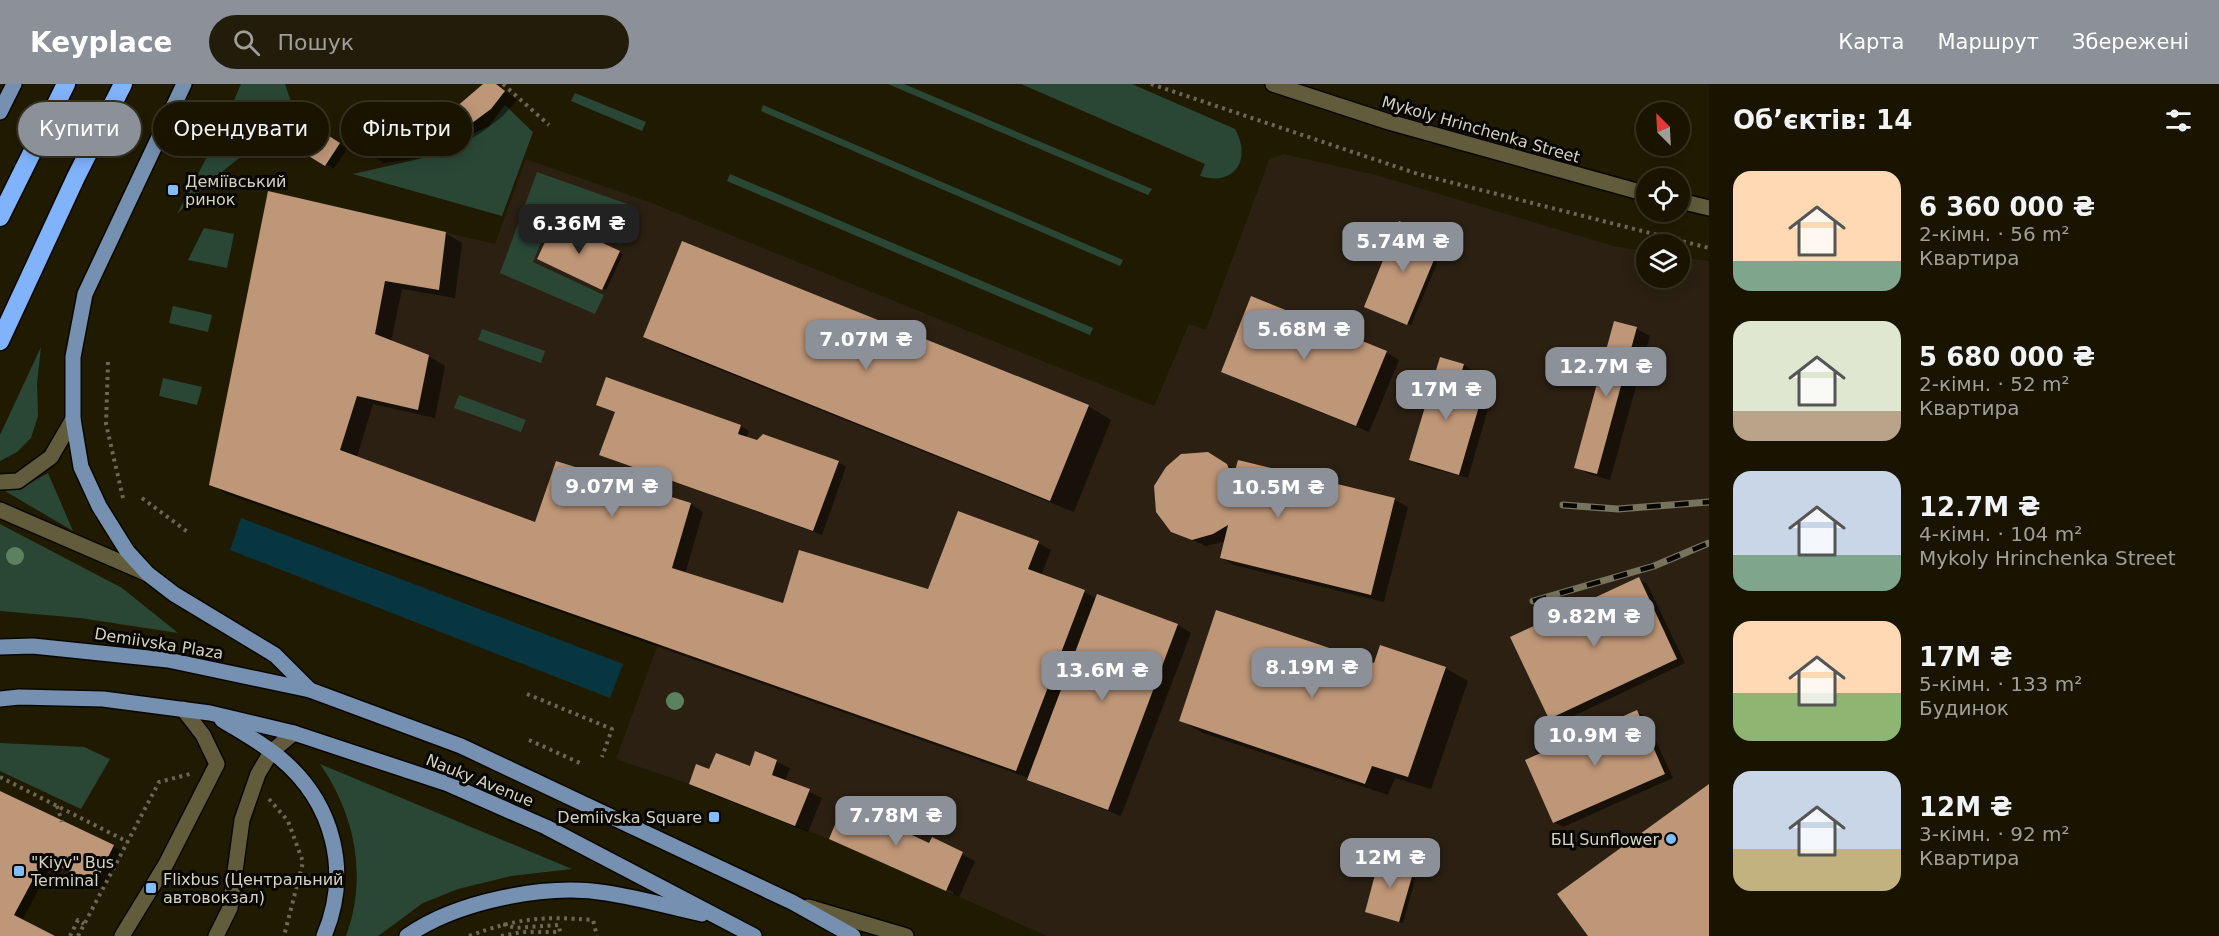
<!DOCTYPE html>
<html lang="uk">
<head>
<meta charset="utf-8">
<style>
	body { margin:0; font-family:"DejaVu Sans",sans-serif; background:#211d0a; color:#f1f3f6; height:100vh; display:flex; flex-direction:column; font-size:22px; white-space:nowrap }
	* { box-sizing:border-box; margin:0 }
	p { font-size:20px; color:#9f9e99 }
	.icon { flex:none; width:33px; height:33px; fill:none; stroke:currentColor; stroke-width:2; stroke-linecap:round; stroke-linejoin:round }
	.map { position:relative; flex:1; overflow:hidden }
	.side { display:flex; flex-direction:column; background:#181400; width:510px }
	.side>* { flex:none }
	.hud { position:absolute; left:18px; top:18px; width:570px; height:54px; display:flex; gap:12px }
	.needle { width:39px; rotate:336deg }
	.controls { position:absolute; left:1636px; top:18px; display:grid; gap:12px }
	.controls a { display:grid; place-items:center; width:54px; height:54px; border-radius:50%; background:#181400; box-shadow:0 3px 15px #0003,0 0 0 2px #363322; font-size:30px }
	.price { position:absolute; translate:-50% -51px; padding:0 14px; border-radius:12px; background:#8c9099; color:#fff; font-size:20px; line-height:39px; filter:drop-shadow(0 2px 3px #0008) }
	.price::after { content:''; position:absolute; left:50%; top:36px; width:18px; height:14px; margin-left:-9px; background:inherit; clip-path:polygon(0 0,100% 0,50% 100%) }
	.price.on { background:#222; color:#fff }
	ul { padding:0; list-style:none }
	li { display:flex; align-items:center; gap:18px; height:150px; padding:0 24px }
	li span { display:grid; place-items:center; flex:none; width:168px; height:120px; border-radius:18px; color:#555 }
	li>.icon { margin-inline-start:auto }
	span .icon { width:72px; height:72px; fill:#fffc; stroke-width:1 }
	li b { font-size:26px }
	h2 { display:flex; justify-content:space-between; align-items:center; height:72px; padding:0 24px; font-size:26px }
	.pill { padding:0 21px; border-radius:27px; background:#181400; box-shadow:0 3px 15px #0003,0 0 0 2px #363322; font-size:21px; line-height:54px }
	.pill.on { background:#8c9099; color:#fff }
	header { display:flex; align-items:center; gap:36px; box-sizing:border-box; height:84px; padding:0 30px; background:#8c9099; color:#fff }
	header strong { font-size:28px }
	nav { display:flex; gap:33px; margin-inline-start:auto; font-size:21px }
	.search { width:420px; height:54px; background:#211d0a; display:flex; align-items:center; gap:15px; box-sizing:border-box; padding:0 21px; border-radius:33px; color:#9f9e99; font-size:22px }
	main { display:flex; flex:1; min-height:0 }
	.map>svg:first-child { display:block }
	.industrial { fill:#2b2012 }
	.green { fill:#2a4736 }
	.water { fill:#073641 }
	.shadow { fill:#0007 }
	.building { fill:#be9678 }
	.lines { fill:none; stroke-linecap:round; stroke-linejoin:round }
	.lane-casing { stroke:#0a0600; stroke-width:18 }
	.secondary-casing { stroke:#0a0600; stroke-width:18 }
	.primary-casing { stroke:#0a0600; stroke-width:18 }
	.highway-casing { stroke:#0a0600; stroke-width:21 }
	.path { stroke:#6c6750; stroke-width:4; stroke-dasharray:3 4.5; stroke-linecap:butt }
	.lane { stroke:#625c3c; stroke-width:15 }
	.secondary { stroke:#625c3c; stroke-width:15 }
	.primary { stroke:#7590b0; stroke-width:15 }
	.highway { stroke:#81b3fd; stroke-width:18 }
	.rail-casing { stroke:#77735c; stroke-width:7 }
	.rail { stroke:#080600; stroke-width:4.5; stroke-dasharray:14; stroke-linecap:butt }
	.tree { fill:#5c815e }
	.poi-dot { fill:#81bdfa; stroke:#080600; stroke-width:2 }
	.labels { text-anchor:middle; stroke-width:6; stroke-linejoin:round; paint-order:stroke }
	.street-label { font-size:16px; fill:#d5d2c0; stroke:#080600 }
	.poi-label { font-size:16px; fill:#d5d2c0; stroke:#080600; text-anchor:start }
</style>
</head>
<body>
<header>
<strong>Keyplace</strong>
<div class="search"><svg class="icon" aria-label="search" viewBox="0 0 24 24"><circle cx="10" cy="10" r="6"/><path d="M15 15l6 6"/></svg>Пошук</div>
<nav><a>Карта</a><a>Маршрут</a><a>Збережені</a></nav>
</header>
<main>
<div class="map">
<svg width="1709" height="852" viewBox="0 0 1709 852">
	<rect width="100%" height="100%" fill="#201b00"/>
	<polygon class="industrial" points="1283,70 1376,91 1613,162 1647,167 1647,194 1680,194 1680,173 1709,177 1709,852 1047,852 829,755 689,700 616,675 658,560 209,401 268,107 495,160 526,75 649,118 1154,322 1189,240 1206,246 1269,76"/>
	<g class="green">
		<polygon points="241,0 285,0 295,29 208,99 177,130 222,44"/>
		<polygon points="888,0 904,0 1152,105 1148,111"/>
		<path d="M1021 0H1132L1235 45C1252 75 1235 103 1200 92L1205 80Z"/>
		<polygon points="575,9 646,38 642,47 571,17"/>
		<polygon points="505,21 533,48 502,132 353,90 423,74 489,42"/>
		<polygon points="763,21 1123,176 1120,182 761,27"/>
		<polygon points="537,88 636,123 621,160 552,132 533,178 604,211 595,230 500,189"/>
		<polygon points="730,90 1093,244 1090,251 727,97"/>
		<polygon points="204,144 234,150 227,184 188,176"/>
		<polygon points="173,222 212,231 208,248 169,239"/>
		<polygon points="482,245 545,267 541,279 478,256"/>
		<polygon points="41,263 37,299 38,332 31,354 17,368 0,377 0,351"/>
		<polygon points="163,294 202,303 197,321 159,312"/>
		<polygon points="459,311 526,336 521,348 454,324"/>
		<polygon points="48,389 73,447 5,407 25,402"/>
		<polygon points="0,440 122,504 178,549 80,534 0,527"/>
		<polygon points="0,659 84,663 110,675 81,725 0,687"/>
		<path d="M320 680 572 785 511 792 458 805 423 819 378 852H346C368 793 355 730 320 680Z"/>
	</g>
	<polygon class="water" points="241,434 623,580 610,614 230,466"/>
	<g class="shadow">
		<polygon points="485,0 496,0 517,16 503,32 481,49 455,63 426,73 384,79 372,72 395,49 431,39 456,25"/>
		<polygon points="304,38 347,65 334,85 291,59"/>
		<polygon points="269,108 445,149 462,159 455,214 402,205 391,258 429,272 445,282 435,334 373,320 357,373 536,439 691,420 703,428 685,490 784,521 929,507 959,429 1038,459 1051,466 1041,492 1084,508 1097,515 1098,511 1178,541 1191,549 1121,732 1042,702 1029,694 227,410 210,400"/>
		<polygon points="555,139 623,170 606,206 543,177"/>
		<polygon points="1442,155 1446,158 1411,241 1370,225"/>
		<polygon points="1615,239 1637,245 1650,252 1610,396 1589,390 1576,383"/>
		<polygon points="645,252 1088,322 1111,336 1074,428 668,265"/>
		<polygon points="1386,268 1399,276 1369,348 1235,294 1223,287"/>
		<polygon points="1464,281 1472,286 1465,308 1490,318 1468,394 1419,381 1411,376"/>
		<polygon points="598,320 740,342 749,347 746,354 838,378 846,383 822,451 610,375 601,370 616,328"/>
		<polygon points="1222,377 1235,386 1239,377 1395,416 1408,423 1384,518 1234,481 1221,474 1226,457 1206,462 1172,447"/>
		<polygon points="1639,495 1647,500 1685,579 1559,639 1550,634"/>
		<polygon points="1375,581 1445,584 1468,597 1431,705 1395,694 1388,711 1203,649 1180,636"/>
		<polygon points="1637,628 1645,633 1673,694 1563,743 1554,738"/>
		<polygon points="756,669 790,684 785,697 822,714 808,748 703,707 691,700 709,687 751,684"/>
		<polygon points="0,708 122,767 104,804 53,778 22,837 51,852 0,852"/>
		<polygon points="830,755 930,761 932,755 975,777 959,813 953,810 953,808"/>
		<polygon points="1414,783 1418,785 1403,839 1370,829"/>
	</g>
	<g class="building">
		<polygon points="483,0 496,0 505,7 491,25 468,42 442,56 413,66 370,73 370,50 395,48 430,37 455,24"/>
		<polygon points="304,36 340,59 325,82 289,60"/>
		<polygon points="268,107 446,148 439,206 385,197 375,250 429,271 418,326 357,312 340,366 535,438 556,377 691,419 672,484 783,519 799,466 928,505 958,427 1039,457 1028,485 1085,506 1016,687 209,401"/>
		<polygon points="555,137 620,167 602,206 537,175"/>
		<polygon points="1399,137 1443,154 1407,241 1364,223"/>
		<polygon points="682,157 1089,321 1050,417 643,253"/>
		<polygon points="1251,212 1387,267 1356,342 1221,288"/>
		<polygon points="1614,237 1637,243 1597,390 1574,384"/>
		<polygon points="1440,273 1464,280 1457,304 1482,312 1459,391 1409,376"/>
		<polygon points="606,293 741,341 738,350 757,356 763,350 839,377 813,447 599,371 615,328 596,321"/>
		<polygon points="1208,368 1227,380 1233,394 1238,376 1395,414 1371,511 1220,474 1228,441 1213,450 1192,456 1171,448 1156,428 1154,402 1166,383 1181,370"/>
		<polygon points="1639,493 1677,575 1549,635 1510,553"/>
		<polygon points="1097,510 1178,540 1108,726 1027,696"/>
		<polygon points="1216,526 1374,579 1380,561 1446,583 1408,693 1372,682 1365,700 1179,637"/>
		<polygon points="1637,626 1665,690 1553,739 1525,676"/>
		<polygon points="755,667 777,676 772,691 810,705 795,742 689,700 696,680 709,685 716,669 750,682"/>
		<polygon points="1709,700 1709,852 1588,852 1557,810"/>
		<polygon points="0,707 114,761 95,800 44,775 14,831 55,852 0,852"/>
		<polygon points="844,719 929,759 932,753 963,768 946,807 829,755"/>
		<polygon points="1380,772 1415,782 1399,838 1365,828"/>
	</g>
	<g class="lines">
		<g class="lane-casing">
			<g id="lane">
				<polyline points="0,398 18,397 51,373 73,335"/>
				<polyline points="0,426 148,490"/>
				<polyline points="122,852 166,780 217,680 203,651 183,625"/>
				<polyline points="216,852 230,824 242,736 258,690 271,668 294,649"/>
			</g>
		</g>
		<g class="secondary-casing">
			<g id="secondary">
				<polyline points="1273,0 1389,38 1647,110"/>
				<polyline points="1680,117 1709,124"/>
				<polyline points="808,823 906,852"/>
			</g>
		</g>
		<g class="primary-casing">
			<g id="primary">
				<polyline points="184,0 85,210 73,273 73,335 81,383 99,422 127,467 148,490 174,510 275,571 310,606"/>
				<polyline points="0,28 14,0"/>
				<polyline points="0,563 33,562 168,576 310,606 461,662 792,818 853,852"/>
				<polyline points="0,615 19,613 103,615 210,629 294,649 448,700 546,743 754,852"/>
				<path d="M222 636C242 648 262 659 280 674 334 719 351 788 324 852"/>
				<path d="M407 852C457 817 547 799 607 809 639 814 671 823 702 830"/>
			</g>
		</g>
		<g class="highway-casing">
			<g id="highway">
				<polyline points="0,133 66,0"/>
				<polyline points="0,257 76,93 123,0"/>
			</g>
		</g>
		<g class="path">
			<polyline points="503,0 549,41"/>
			<polyline points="1151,0 1418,90 1709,164"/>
			<polyline points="108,278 106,340 123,414"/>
			<polyline points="142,414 189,449"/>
			<polyline points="527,610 612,645 602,673"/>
			<polyline points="529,656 580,679"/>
			<polyline points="0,693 128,758"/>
			<polyline points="269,715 288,737 303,778 284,852"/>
			<polyline points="57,722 62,738"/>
			<polyline points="70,852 78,836 84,840"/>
			<polyline points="78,852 159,698 190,690"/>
			<path d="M469 852C518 834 542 832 593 836L597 852"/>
			<polyline points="501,852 522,848 560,848 559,841 515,844 503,840"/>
		</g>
		<use href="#lane" class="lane"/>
		<use href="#secondary" class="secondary"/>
		<use href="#primary" class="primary"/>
		<use href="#highway" class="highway"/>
		<g class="rail-casing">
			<g id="rail">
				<polyline points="1563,421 1618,425 1709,418"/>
				<polyline points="1533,517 1654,482 1709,459"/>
			</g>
		</g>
		<use href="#rail" class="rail"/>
	</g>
	<g class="tree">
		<circle cx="15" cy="472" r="9"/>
		<circle cx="675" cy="617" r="9"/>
	</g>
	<g class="poi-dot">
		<rect x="167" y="100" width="12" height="12" rx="3"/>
		<rect x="708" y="727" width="12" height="12" rx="3"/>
		<circle cx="1671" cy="755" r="6"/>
		<rect x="13" y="781" width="12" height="12" rx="3"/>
		<rect x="145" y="798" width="12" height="12" rx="3"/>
	</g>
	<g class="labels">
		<g class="street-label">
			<text transform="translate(1481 45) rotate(16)" y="6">Mykoly Hrinchenka Street</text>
			<text transform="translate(159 559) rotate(9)" y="6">Demiivska Plaza</text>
			<text transform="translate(480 696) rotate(22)" y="6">Nauky Avenue</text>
		</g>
		<g class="poi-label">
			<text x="185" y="103">Деміївський<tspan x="185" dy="18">ринок</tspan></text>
			<text x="702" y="739" text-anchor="end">Demiivska Square</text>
			<text x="1659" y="761" text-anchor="end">БЦ Sunflower</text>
			<text x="31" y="784">"Kiyv" Bus<tspan x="31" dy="18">Terminal</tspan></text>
			<text x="163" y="801">Flixbus (Центральний<tspan x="163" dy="18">автовокзал)</tspan></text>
		</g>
	</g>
</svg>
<div class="controls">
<a><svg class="needle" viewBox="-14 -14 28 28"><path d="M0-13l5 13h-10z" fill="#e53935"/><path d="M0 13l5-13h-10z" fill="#9f9e99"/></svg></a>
<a><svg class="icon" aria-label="locate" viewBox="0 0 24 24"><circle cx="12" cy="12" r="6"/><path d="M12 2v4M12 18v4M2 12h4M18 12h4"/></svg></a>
<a><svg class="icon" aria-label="layers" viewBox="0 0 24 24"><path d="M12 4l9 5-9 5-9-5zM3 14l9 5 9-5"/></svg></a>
</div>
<b class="price on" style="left:579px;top:171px">6.36M ₴</b>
<b class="price" style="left:1403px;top:189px">5.74M ₴</b>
<b class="price" style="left:1304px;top:277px">5.68M ₴</b>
<b class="price" style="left:866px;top:287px">7.07M ₴</b>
<b class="price" style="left:1606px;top:314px">12.7M ₴</b>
<b class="price" style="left:1446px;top:337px">17M ₴</b>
<b class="price" style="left:612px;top:434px">9.07M ₴</b>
<b class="price" style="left:1278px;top:435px">10.5M ₴</b>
<b class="price" style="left:1594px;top:564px">9.82M ₴</b>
<b class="price" style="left:1312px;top:615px">8.19M ₴</b>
<b class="price" style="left:1102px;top:618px">13.6M ₴</b>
<b class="price" style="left:1595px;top:683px">10.9M ₴</b>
<b class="price" style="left:896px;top:763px">7.78M ₴</b>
<b class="price" style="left:1390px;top:805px">12M ₴</b>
<div class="hud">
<a class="pill on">Купити</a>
<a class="pill">Орендувати</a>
<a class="pill">Фільтри</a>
</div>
</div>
<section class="side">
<h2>Об’єктів: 14<svg class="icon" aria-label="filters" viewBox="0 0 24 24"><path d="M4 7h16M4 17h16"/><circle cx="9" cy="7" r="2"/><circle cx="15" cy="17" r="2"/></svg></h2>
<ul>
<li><span style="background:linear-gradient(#ffd9b3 75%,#7fa58c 0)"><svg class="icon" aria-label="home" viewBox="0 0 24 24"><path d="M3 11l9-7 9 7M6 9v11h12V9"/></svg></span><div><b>6 360 000 ₴</b><p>2-кімн. · 56 m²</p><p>Квартира</p></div></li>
<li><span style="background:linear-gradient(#dfe7d0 75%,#b9a48a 0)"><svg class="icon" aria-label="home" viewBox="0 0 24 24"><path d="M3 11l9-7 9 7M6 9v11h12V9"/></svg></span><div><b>5 680 000 ₴</b><p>2-кімн. · 52 m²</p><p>Квартира</p></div></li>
<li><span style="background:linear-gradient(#c9d6e8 70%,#7fa58c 0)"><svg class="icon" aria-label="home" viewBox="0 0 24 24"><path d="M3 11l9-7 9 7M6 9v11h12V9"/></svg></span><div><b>12.7M ₴</b><p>4-кімн. · 104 m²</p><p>Mykoly Hrinchenka Street</p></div></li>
<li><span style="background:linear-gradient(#ffd9b3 60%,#8fb573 0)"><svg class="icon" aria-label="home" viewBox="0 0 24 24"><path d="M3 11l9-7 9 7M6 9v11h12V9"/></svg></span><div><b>17M ₴</b><p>5-кімн. · 133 m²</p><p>Будинок</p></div></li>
<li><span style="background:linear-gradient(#c9d6e8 65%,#c2b280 0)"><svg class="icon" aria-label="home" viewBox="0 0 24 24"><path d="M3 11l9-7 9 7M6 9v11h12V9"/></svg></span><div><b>12M ₴</b><p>3-кімн. · 92 m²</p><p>Квартира</p></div></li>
</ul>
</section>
</main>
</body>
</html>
